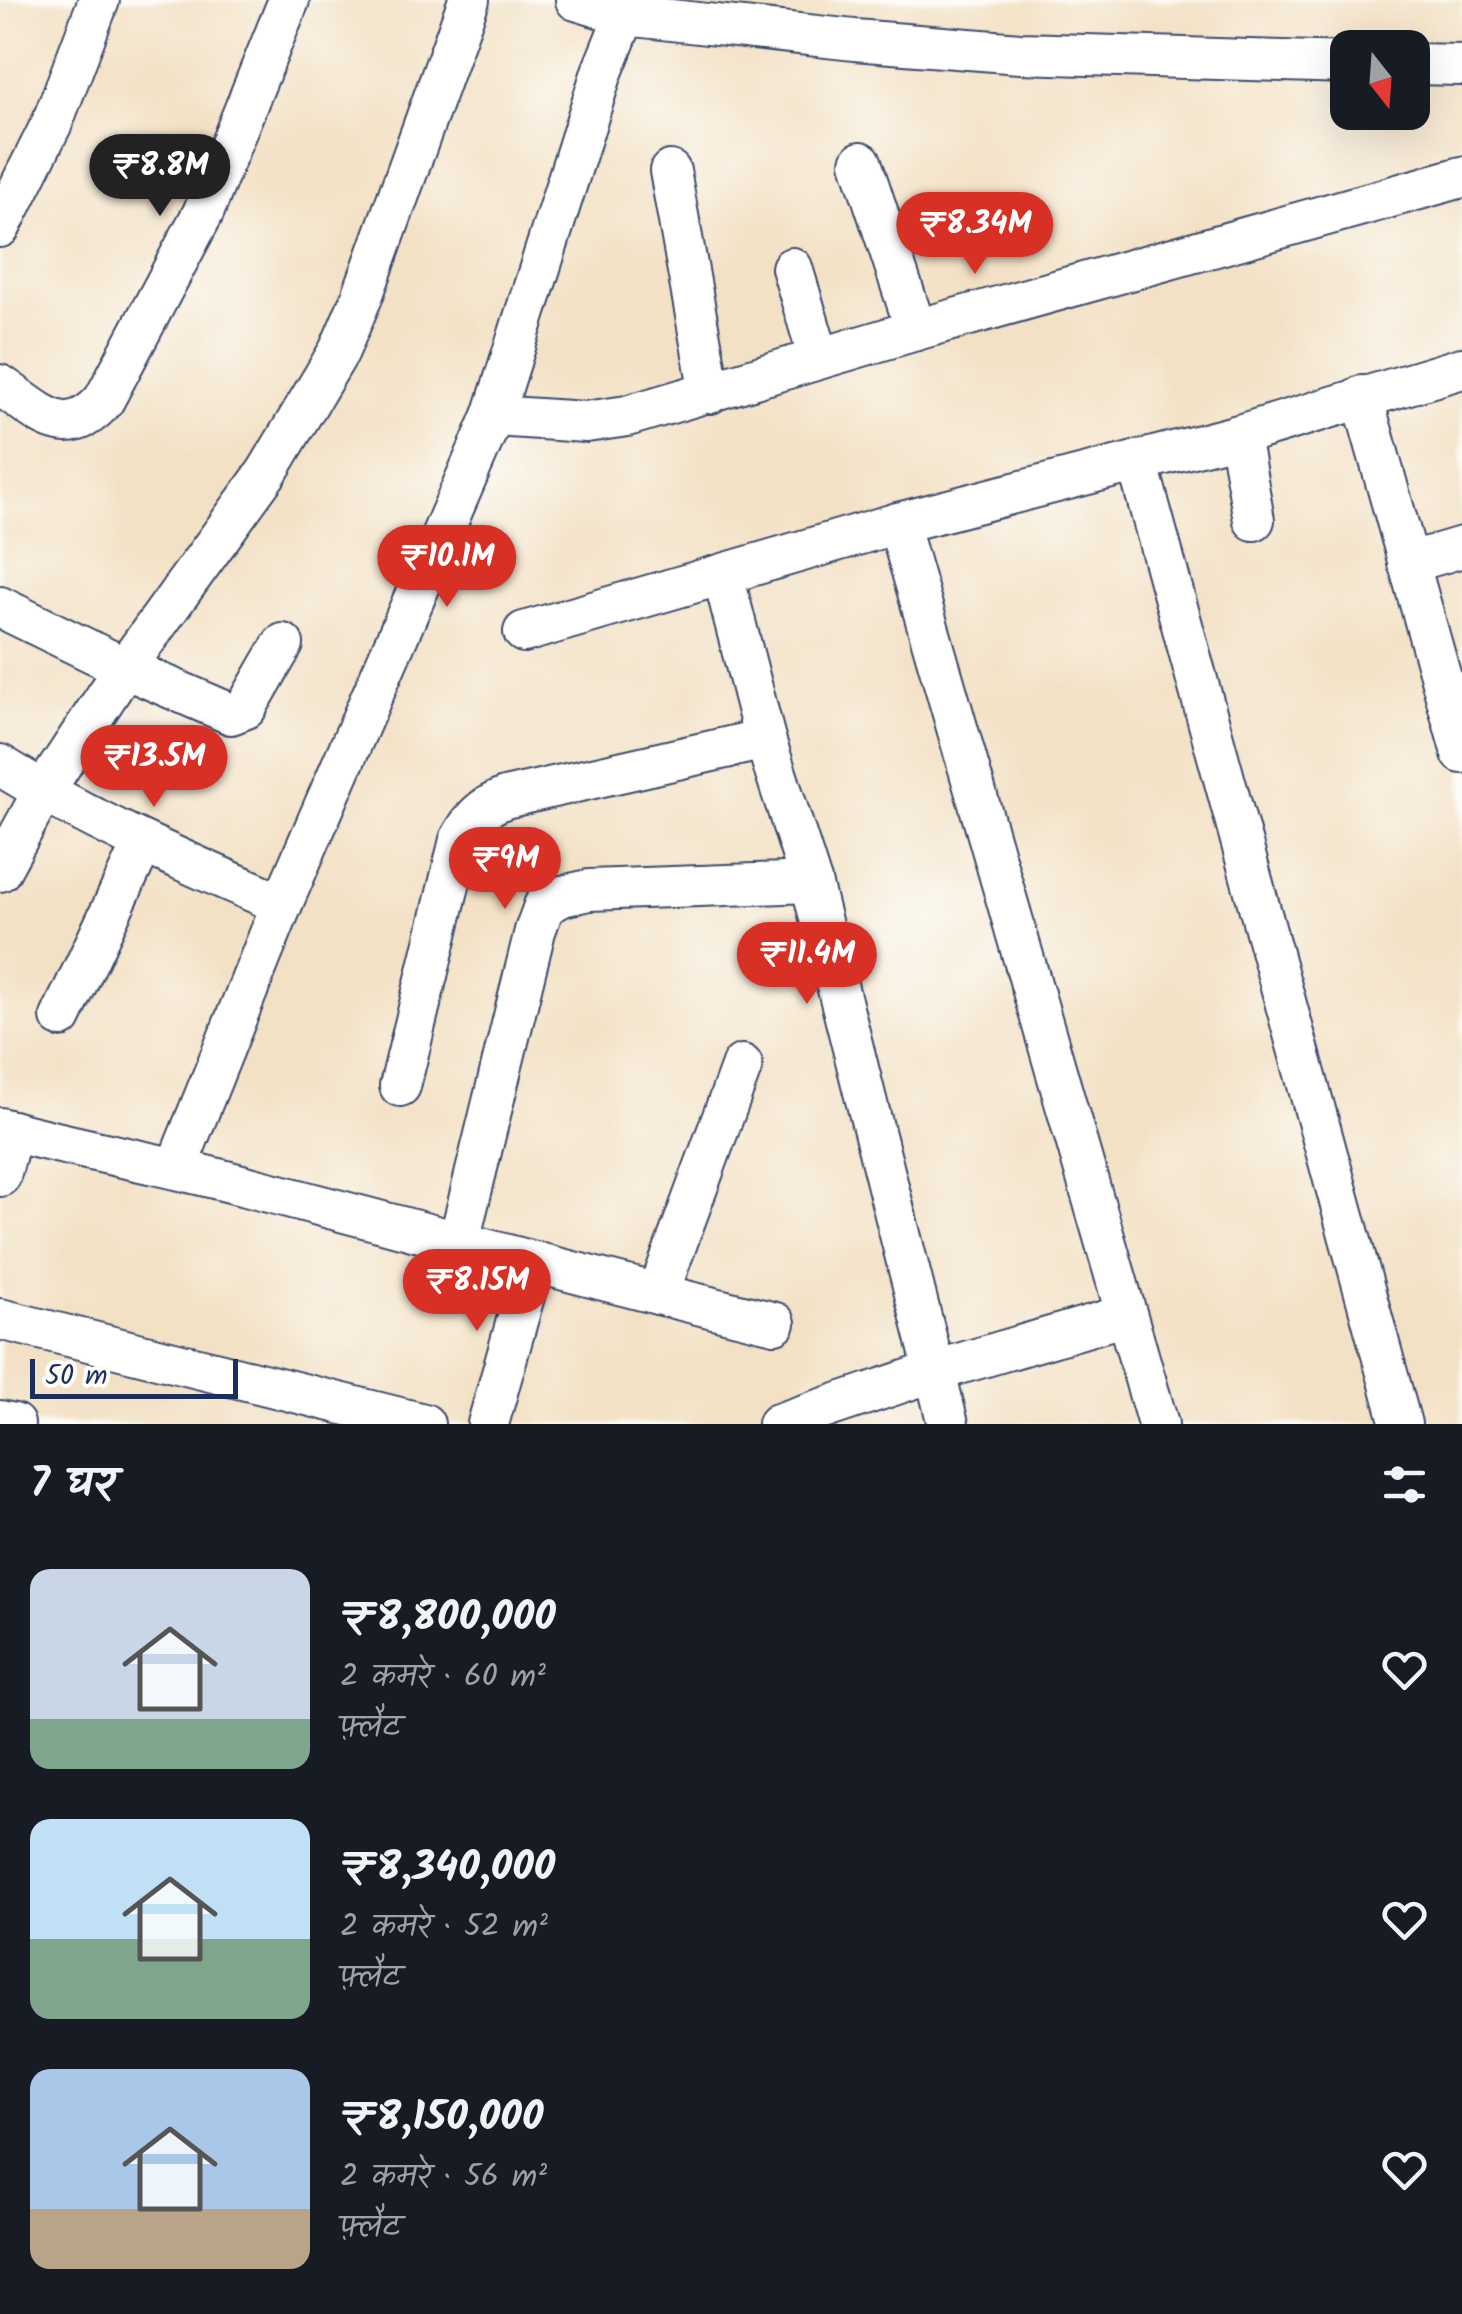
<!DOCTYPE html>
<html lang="hi">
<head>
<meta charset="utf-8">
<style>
	body { margin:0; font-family:Kalam,"Playpen Sans Deva",sans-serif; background:#20242c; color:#f1f3f6; height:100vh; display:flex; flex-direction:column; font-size:38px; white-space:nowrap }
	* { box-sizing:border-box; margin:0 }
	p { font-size:32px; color:#9ea1a6 }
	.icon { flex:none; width:55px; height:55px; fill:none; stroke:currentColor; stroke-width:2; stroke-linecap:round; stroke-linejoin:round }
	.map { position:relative; height:1424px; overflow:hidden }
	.panel { display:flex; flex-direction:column; background:#171b24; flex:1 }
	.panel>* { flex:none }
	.needle { width:65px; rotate:163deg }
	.controls { position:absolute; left:1330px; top:30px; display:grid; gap:20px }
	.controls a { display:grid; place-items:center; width:100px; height:100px; border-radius:20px; background:#171b24; box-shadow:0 10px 40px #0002; font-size:50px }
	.scale { position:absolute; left:30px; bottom:25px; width:208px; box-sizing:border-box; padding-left:10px; border:5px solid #1b2f5e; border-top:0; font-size:28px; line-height:35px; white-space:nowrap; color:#1b2f5e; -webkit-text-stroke:8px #fdfcf7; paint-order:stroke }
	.price { position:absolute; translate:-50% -85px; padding:0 22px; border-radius:35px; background:#d93025; color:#fff; font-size:32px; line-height:65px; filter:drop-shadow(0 2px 5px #0008) }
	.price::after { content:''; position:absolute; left:50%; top:60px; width:30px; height:22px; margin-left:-15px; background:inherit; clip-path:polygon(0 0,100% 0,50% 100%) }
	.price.active { background:#222; color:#fff }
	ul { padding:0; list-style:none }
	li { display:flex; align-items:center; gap:30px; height:250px; padding:0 30px }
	li span { display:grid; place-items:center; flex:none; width:280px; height:200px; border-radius:20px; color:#555 }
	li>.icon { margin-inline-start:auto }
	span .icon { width:120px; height:120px; fill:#fffc; stroke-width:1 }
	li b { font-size:42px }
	h2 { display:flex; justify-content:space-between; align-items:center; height:120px; padding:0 30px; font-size:42px }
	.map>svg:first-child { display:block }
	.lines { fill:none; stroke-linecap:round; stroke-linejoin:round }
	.minor-casing { stroke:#3b4a6d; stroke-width:44 }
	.minor { stroke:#fff; stroke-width:40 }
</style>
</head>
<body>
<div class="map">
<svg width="1462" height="1424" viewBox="0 0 1462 1424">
	<rect width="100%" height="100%" fill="#fdfcf7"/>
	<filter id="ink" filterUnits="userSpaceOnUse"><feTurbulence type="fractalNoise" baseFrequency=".01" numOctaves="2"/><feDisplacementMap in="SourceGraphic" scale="20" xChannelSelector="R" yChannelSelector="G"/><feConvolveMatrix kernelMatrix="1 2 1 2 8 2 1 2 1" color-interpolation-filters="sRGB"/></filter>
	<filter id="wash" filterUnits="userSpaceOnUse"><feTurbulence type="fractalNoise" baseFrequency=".0048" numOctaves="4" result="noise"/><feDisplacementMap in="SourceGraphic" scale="40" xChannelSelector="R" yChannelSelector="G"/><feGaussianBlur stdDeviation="2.25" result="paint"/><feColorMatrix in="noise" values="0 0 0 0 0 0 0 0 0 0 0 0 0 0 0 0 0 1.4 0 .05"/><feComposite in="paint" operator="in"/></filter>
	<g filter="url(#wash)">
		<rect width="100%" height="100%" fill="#f3e1c5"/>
	</g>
	<g filter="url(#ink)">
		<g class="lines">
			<g class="minor-casing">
				<g id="minor">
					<polyline points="576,0 625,15 636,0"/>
					<polyline points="1412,64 1462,65"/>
					<polyline points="861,162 916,330"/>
					<polyline points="670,171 710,393"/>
					<polyline points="0,227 52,123 99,0"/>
					<polyline points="792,268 819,358"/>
					<path d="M0 385C39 411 66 445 104 400L203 213 289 0"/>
					<polyline points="1362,396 1462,753"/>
					<polyline points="493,416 586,422 627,416 916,330 1462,177"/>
					<polyline points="1239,435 1254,520"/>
					<polyline points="1137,461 1401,1424"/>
					<polyline points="898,523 1158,1424"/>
					<polyline points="1408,563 1462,547"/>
					<polyline points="723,575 765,739 811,882 948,1424"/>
					<polyline points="0,607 125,668 267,472 339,351 362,297 469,0"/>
					<polyline points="524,632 898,523 1239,435 1462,368"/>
					<path d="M0 765C89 821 185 862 282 904"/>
					<polyline points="0,871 43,792 125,668 231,714 246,708 283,644"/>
					<polyline points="61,1017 143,843"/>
					<path d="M400 1086 460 840C472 818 482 807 505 798L765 739"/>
					<path d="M0 1128C76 1149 154 1162 230 1182 412 1229 592 1279 775 1323"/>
					<polyline points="176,1168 282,904 493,416 602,72 625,15 854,40 1020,53 1348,63"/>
					<polyline points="0,1176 12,1131"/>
					<polyline points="459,1241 535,931 544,906 562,896 589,890 811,882"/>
					<polyline points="658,1294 742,1065"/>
					<polyline points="0,1319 424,1424"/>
					<polyline points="0,1421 14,1424"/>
					<polyline points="488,1424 533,1264"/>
					<polyline points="778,1424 935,1371 1126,1315"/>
				</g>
			</g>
			<use href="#minor" class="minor"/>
		</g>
	</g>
</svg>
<div class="controls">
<a><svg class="needle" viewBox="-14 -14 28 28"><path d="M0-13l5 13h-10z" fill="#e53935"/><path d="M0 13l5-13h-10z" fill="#9ea1a6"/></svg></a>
</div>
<div class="scale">50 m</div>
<b class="price active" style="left:160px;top:219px">₹8.8M</b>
<b class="price" style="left:975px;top:277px">₹8.34M</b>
<b class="price" style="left:447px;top:610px">₹10.1M</b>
<b class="price" style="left:154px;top:810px">₹13.5M</b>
<b class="price" style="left:505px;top:912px">₹9M</b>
<b class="price" style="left:807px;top:1007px">₹11.4M</b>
<b class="price" style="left:477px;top:1334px">₹8.15M</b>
</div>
<section class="panel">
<h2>7 घर<svg class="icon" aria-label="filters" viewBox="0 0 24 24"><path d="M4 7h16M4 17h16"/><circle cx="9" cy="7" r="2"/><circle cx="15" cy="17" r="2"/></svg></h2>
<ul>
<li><span style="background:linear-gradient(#c9d6e8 75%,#7fa58c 0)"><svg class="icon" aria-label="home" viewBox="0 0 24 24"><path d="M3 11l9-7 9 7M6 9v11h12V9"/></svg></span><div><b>₹8,800,000</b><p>2 कमरे · 60 m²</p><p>फ़्लैट</p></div><svg class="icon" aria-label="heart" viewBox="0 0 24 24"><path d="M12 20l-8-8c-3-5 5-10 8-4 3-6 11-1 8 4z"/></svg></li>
<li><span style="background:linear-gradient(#bfe0f5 60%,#7fa58c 0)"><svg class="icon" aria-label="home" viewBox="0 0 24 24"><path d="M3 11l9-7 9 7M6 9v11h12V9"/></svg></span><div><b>₹8,340,000</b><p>2 कमरे · 52 m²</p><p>फ़्लैट</p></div><svg class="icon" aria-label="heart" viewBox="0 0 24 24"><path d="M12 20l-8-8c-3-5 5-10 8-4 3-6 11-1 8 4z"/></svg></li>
<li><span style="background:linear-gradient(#a9c7e8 70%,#b9a48a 0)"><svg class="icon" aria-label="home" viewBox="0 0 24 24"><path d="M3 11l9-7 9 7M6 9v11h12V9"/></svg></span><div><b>₹8,150,000</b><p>2 कमरे · 56 m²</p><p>फ़्लैट</p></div><svg class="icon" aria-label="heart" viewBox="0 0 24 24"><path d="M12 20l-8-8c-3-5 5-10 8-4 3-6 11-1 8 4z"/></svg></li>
</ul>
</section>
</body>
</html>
